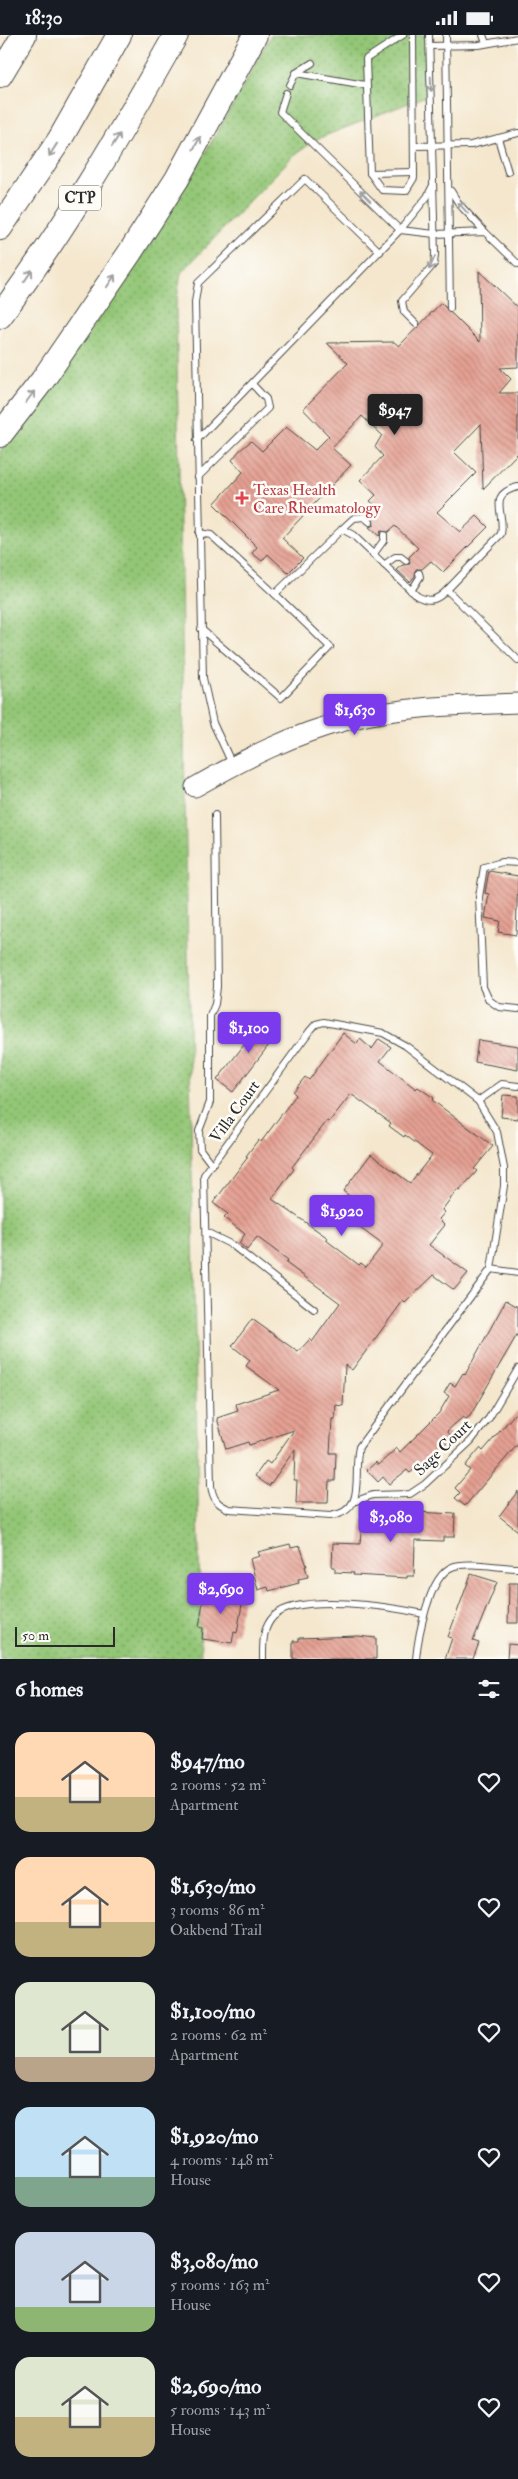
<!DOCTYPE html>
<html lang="en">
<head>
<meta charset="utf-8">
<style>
	body { margin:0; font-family:"IM FELL Double Pica",serif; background:#20242c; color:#f1f3f6; height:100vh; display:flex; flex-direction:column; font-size:19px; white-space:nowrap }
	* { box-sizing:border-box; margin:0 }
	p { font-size:16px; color:#9ea1a6 }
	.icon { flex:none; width:28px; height:28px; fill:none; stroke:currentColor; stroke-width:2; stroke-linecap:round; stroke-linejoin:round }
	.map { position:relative; height:1624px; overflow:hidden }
	.drawer { display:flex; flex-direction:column; background:#171b24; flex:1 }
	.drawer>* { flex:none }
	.scale { position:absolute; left:15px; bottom:12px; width:100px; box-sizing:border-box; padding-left:5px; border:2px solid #2b2b2b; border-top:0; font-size:14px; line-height:18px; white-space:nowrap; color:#2b2b2b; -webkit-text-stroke:4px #fdfcf7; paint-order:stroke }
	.price { position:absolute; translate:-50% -42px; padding:0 11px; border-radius:5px; background:#7c3aed; color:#fff; font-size:16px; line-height:32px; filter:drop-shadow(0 1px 2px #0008) }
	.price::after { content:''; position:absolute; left:50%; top:30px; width:15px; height:11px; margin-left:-8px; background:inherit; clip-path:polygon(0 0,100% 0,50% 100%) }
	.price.selected { background:#222; color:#fff }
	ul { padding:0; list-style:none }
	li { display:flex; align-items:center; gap:15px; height:125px; padding:0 15px }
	li span { display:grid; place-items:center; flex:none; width:140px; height:100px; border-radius:15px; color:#555 }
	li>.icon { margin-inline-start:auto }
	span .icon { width:60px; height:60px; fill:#fffc; stroke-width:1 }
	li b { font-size:21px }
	h2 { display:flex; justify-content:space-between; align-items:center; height:60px; padding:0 15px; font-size:21px }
	.status { display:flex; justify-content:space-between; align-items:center; height:35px; padding:0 25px; background:#171b24; direction:ltr }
	.status svg { height:14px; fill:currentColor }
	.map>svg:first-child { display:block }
	.grass { fill:url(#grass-dots); stroke:#5f7850 }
	.building { fill:url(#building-back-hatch); fill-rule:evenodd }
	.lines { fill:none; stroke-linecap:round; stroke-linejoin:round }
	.lane-casing { stroke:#494743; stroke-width:8 }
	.secondary-casing { stroke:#494743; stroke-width:21 }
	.highway-casing { stroke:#494743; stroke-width:26 }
	.lane { stroke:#fff; stroke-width:6 }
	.secondary { stroke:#fff; stroke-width:19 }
	.highway { stroke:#fff; stroke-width:24 }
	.oneway { stroke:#a0a0a0 }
	.health-dot { fill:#e0444e; stroke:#fdfcf7; stroke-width:2 }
	.labels { text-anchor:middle; stroke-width:5; stroke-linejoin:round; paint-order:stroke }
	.shield { fill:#fdfcf7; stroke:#6a6a68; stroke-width:1 }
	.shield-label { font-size:15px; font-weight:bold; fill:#2b2b2b }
	.health-label { font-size:16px; fill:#be3a42; stroke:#fdfcf7; text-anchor:start }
	.street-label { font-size:16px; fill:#2b2b2b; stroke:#fdfcf7 }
</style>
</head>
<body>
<div class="status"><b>18:30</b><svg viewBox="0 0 49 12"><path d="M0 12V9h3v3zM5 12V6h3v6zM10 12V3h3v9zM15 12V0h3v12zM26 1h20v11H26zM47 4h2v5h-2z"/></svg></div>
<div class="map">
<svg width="518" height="1624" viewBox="0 0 518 1624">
	<defs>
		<pattern id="grass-dots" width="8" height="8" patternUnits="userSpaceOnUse" patternTransform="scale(1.25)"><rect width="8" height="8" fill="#93c676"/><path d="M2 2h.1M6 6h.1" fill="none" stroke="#78a161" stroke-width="1.8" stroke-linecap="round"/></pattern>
		<pattern id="building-back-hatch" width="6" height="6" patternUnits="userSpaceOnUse" patternTransform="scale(1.25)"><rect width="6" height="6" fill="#e5a093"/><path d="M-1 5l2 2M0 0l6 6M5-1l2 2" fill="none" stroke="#ba8378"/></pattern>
	</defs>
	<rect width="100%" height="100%" fill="#fdfcf7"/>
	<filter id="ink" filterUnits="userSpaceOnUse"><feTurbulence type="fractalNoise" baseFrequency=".02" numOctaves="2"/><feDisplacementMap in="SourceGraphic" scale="10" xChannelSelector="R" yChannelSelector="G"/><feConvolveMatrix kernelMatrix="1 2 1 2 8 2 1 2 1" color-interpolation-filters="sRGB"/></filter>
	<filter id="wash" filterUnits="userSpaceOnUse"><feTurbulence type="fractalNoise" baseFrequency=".0096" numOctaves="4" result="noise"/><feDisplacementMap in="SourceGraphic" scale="20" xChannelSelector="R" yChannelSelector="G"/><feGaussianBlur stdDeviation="1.12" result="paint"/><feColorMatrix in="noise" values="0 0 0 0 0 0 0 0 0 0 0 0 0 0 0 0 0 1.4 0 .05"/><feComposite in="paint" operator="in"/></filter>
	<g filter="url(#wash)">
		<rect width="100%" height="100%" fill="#f4e7cd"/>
		<path class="grass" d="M271 0H425L429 60 317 104 293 121 181 238 176 271 201 1624H0V416C106 283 191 150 271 0Z"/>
		<g id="blocks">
			<g class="building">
				<polygon points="479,236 518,273 518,332 500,333 511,344 499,358 518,358 518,418 483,454 481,389 454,417 476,438 437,477 460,497 477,481 488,492 443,537 431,526 422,534 416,534 415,541 410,547 397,535 403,530 410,529 409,522 418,513 395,491 388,497 381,496 379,501 369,492 374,490 373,483 380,475 370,466 376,460 360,445 383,421 375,412 382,400 362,381 332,413 351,430 282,503 303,523 288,538 268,519 262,526 252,518 257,512 214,469 243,437 232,425 239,416 251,406 262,416 286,392 315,415 329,401 303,374 348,328 327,308 394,307 399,311 441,268 480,307"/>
				<polygon points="489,836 518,841 516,900 498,897 500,886 485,883 489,859 485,858"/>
				<polygon points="267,980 277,987 273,993 278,998 233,1057 217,1045"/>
				<path d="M343 998 357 1009 360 1004 372 1014 379 1004 391 1012 380 1026 416 1054 418 1052 434 1063 432 1065 493 1111 474 1134 477 1136 459 1156 457 1155 442 1175 445 1177 439 1184 445 1190 429 1210 468 1238 454 1255 434 1240 405 1268 403 1266 352 1335 345 1330 343 1371 336 1370 335 1384H332L330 1418H336L335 1446H329L328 1468H296L297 1445H294L295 1414 269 1451 255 1441 266 1426 270 1429 294 1395 249 1410 248 1407 226 1414 217 1383 238 1376 236 1369 279 1355 246 1331 250 1325 232 1311 252 1284 298 1317 310 1304 312 1307 340 1268 286 1228 288 1225 257 1202 247 1215 239 1208 245 1199 224 1183 228 1179 213 1168 248 1122 246 1121 258 1105 261 1107 296 1060 293 1057 305 1042 309 1045ZM351 1059 391 1088 389 1091 404 1102 405 1100 432 1120 410 1148 371 1119 343 1156 362 1171 355 1180 360 1184 356 1190 383 1210 366 1232 361 1228 359 1230 326 1205 328 1203 272 1164 294 1134 292 1132 327 1086 329 1087Z"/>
				<polygon points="478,1005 518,1011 518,1035 475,1027"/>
				<polygon points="503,1060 518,1061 518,1084 501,1082"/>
				<polygon points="506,1265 518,1272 518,1298 470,1381 466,1384 463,1382 447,1396 452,1402 421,1433 419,1431 410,1438 407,1435 389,1449 383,1442 378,1447 367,1435 376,1427 378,1430 397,1413 400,1417 439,1378 449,1361 444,1358 450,1348 455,1351 463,1338 465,1340"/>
				<polygon points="518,1375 518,1409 465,1471 455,1463 460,1458 455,1453 470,1435 465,1431 480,1413 483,1416"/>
				<polygon points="518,1456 518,1496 499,1481"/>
				<polygon points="392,1473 417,1474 416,1477 455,1479 454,1502 443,1502 443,1506 415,1505 414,1541 407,1541 407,1543 353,1540 354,1538 335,1537 335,1532 332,1532 333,1508 360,1509 362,1485 368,1485 369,1477 392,1476"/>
				<polygon points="290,1509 291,1513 300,1511 307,1531 305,1531 308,1542 298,1544 299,1548 269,1556 268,1552 258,1555 250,1524 260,1521 258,1517"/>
				<polygon points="471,1539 497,1547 473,1606 479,1608 473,1624 445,1624 452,1603 448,1602"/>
				<polygon points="509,1548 518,1548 518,1588 508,1588"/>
				<polygon points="209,1552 231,1554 230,1556 244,1558 237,1598 234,1597 232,1608 202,1604 203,1593 199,1592 204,1561 208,1562"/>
				<polygon points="358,1601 376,1603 376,1624 293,1624 293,1606 299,1606 299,1603"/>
				<polygon points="508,1609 518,1610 518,1623 507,1623"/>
			</g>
		</g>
	</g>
	<g filter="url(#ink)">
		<use href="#blocks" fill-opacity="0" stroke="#494743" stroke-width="1"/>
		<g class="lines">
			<g class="lane-casing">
				<g id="lane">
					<polyline points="403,0 366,24 370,138 382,155 406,156 414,143 413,0"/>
					<polyline points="446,0 450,273"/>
					<polyline points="483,0 486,8"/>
					<polyline points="430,11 479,10 518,3"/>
					<polyline points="296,38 365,50"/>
					<polyline points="290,50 296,38 312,28"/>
					<polyline points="286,58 280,77 400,195 427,162 432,152"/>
					<polyline points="498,103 508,137"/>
					<polyline points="414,111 471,110 518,98"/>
					<polyline points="370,138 414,137"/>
					<polyline points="451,156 459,169 485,197"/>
					<polyline points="416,289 404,277 402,266 434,229 435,220 429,0"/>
					<polyline points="197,405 400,195 435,199 485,197 518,229"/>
					<polyline points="198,442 268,373 266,364 252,349"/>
					<path d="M518 452C486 459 506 479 501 499L447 555 518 625"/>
					<polyline points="342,494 354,483 364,482 370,487"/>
					<path d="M199 498 211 500 275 559 342 494 353 500 417 561C430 568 437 565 447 555"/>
					<polyline points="373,520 384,505 384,500"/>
					<polyline points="384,530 395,522 401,522 406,526"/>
					<polyline points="411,556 420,542 419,538"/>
					<polyline points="201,594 281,663 330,612 275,559"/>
					<polyline points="232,729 213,688 203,643 195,267 198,248 305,144 380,217"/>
					<polyline points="518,828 502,827 484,832 479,862 483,952 489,965 499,972 518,974"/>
					<path d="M324 987 383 998 406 1011 478 1066 497 1097 504 1133V1151L491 1234 359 1412C352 1441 368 1476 330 1481L229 1474C217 1469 213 1464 211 1451L204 1140 309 997 316 989Z"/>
					<polyline points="478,1066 502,1049 518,1051"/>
					<polyline points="212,1130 200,1114 199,1096 210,1067 210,981 215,969 217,952 215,780"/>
					<polyline points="206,1197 232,1210 314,1274"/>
					<polyline points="491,1234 518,1238"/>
					<polyline points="356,1466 373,1460 410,1459 425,1449 471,1406 489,1383 518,1334"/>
					<path d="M263 1624C263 1609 262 1593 274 1581 300 1557 392 1572 424 1579"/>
					<path d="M416 1624C418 1602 429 1541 452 1532 466 1526 501 1533 518 1533"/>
				</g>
			</g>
			<g class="secondary-casing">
				<path id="secondary" d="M195 752C244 724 293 699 348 685 403 671 461 670 518 668"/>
			</g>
			<g class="highway-casing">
				<g id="highway">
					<polyline points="0,40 24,0"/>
					<polyline points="0,193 60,104 119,0"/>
					<path d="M0 281C66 192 122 96 176 0"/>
					<polyline points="0,400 42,346 129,219 177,144 255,0"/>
				</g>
			</g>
			<use href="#lane" class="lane"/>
			<use href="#secondary" class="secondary"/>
			<use href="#highway" class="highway"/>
		</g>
		<defs><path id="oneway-shaft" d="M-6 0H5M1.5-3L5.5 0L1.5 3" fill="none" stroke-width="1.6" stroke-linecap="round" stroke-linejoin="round" transform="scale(1.25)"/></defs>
		<g class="oneway">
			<use href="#oneway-shaft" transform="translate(431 49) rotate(88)"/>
			<use href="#oneway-shaft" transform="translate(116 105) rotate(-58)"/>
			<use href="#oneway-shaft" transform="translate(197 108) rotate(-61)"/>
			<use href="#oneway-shaft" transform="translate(53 115) rotate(122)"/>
			<use href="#oneway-shaft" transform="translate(365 161) rotate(-135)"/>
			<use href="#oneway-shaft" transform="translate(463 173) rotate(-132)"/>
			<use href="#oneway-shaft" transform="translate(432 228) rotate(114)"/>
			<use href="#oneway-shaft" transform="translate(28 241) rotate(-56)"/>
			<use href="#oneway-shaft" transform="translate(111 246) rotate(-56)"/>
			<use href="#oneway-shaft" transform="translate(30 362) rotate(-53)"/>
		</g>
	</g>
	<path class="health-dot" d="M239.5 455.5h5v5h5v5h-5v5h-5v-5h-5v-5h5z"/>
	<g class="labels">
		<rect class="shield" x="59" y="150.5" width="42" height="25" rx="4"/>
		<g class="shield-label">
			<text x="80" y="168">CTP</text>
		</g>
		<g class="health-label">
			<text x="253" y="460">Texas Health<tspan x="253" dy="18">Care Rheumatology</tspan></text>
		</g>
		<g class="street-label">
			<text transform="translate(234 1076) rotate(-54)" y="6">Villa Court</text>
			<text transform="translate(442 1412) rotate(-44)" y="6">Sage Court</text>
		</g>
	</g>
</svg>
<div class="scale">50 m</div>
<b class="price selected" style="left:395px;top:401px">$947</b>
<b class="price" style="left:355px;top:701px">$1,630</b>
<b class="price" style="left:249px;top:1019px">$1,100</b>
<b class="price" style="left:342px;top:1202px">$1,920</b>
<b class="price" style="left:391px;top:1508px">$3,080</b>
<b class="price" style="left:221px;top:1580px">$2,690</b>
</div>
<section class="drawer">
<h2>6 homes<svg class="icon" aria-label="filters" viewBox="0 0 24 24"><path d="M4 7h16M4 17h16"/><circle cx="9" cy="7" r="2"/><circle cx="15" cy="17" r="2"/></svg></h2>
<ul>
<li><span style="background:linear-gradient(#ffd9b3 65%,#c2b280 0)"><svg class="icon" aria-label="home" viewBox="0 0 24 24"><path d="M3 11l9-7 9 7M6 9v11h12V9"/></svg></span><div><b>$947/mo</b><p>2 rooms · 52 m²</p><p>Apartment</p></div><svg class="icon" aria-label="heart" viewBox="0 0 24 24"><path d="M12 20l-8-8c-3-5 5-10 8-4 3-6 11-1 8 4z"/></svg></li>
<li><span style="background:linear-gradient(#ffd9b3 65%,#c2b280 0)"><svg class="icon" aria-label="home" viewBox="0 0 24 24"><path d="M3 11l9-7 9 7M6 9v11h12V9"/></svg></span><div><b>$1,630/mo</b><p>3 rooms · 86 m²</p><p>Oakbend Trail</p></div><svg class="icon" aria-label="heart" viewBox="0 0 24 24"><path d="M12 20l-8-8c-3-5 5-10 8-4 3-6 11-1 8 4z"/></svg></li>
<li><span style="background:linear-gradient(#dfe7d0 75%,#b9a48a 0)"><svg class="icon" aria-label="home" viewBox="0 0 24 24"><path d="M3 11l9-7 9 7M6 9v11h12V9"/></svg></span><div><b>$1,100/mo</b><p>2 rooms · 62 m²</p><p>Apartment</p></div><svg class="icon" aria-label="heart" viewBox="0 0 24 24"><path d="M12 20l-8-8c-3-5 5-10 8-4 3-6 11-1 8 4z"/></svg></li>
<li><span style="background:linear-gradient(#bfe0f5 70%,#7fa58c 0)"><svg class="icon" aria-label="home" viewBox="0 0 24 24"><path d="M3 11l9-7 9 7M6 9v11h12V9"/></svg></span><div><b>$1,920/mo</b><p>4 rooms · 148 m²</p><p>House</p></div><svg class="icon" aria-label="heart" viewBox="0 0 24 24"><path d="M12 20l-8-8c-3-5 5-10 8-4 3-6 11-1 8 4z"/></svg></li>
<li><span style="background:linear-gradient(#c9d6e8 75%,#8fb573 0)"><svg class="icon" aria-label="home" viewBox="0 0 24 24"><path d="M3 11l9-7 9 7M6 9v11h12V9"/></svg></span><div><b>$3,080/mo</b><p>5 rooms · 163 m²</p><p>House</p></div><svg class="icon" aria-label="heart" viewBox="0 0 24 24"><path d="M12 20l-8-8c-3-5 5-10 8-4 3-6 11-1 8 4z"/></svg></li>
<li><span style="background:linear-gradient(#dfe7d0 60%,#c2b280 0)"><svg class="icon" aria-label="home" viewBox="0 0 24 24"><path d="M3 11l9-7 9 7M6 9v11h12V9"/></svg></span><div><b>$2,690/mo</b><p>5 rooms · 143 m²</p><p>House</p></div><svg class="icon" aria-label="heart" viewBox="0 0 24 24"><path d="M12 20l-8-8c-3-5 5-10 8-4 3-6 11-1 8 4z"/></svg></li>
</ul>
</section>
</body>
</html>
